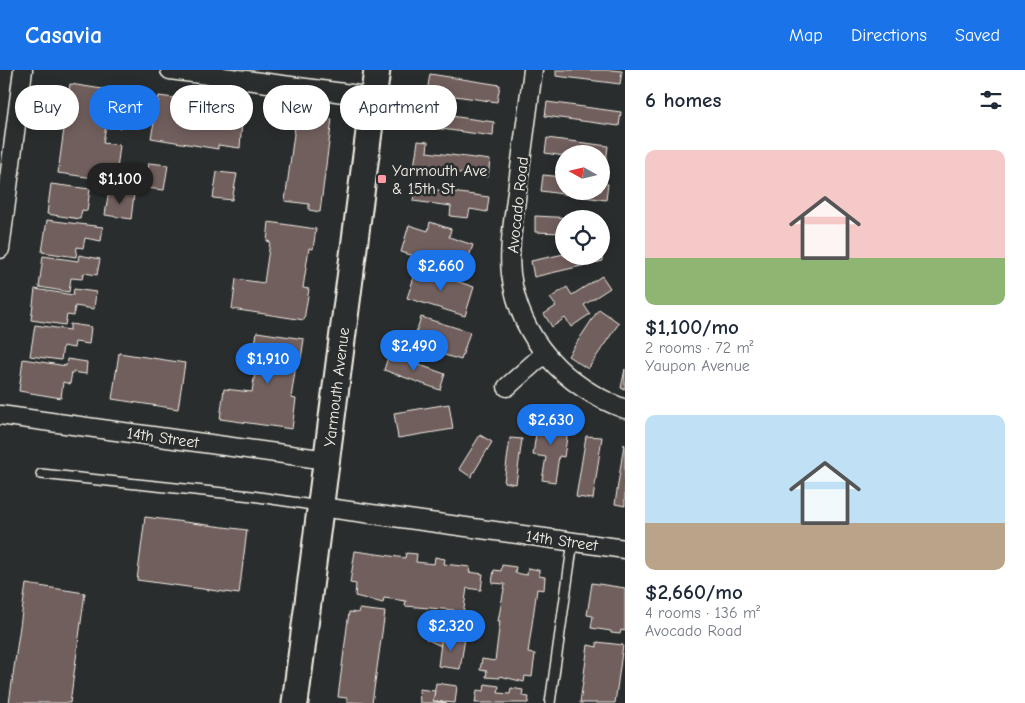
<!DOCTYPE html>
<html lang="en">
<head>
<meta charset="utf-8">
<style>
	body { margin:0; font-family:"Comic Neue",sans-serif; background:#f6f6f7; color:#1f2937; height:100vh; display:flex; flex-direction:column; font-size:19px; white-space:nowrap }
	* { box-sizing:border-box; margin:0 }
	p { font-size:16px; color:#747a83 }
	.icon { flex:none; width:28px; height:28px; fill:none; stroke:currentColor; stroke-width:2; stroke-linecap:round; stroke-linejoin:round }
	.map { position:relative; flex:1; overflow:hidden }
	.panel { display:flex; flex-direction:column; background:#fff; width:400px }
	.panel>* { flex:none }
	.guide { position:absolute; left:15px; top:15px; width:475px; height:45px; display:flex; gap:10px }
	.needle { width:32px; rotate:278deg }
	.fabs { position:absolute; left:555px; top:75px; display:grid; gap:10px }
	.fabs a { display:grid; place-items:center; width:55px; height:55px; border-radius:50%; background:#fff; box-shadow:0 2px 12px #0003; font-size:25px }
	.price { position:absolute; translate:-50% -42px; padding:0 11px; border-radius:18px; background:#1a73e8; color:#fff; font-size:16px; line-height:32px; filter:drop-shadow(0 1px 2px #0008) }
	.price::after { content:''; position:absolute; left:50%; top:30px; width:15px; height:11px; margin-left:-8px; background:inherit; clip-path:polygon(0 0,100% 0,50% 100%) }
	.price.on { background:#222; color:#fff }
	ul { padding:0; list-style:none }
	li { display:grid; align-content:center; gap:10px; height:265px; padding:0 20px }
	li span { display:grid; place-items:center; height:155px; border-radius:10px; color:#555 }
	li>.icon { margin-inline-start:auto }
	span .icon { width:90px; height:90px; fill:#fffc; stroke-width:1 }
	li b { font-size:21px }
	h2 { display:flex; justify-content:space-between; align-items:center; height:60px; padding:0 20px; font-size:21px }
	.chip { padding:0 18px; border-radius:22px; background:#fff; box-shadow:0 2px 12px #0003; font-size:18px; line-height:45px }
	.chip.on { background:#1a73e8; color:#fff }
	header { display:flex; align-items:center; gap:30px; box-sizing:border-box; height:70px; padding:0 25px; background:#1a73e8; color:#fff }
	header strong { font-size:24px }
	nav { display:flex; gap:28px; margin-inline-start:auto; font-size:18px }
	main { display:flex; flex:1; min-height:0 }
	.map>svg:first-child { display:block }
	.building { fill:#715e5d; stroke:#f4f1e8 }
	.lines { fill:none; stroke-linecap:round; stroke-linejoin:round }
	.lane-casing { stroke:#f4f1e8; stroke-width:12 }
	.street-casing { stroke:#f4f1e8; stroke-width:21 }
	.secondary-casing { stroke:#f4f1e8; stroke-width:29 }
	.lane { stroke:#2a2d2e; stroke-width:9 }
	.street { stroke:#2a2d2e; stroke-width:18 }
	.secondary { stroke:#2a2d2e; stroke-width:25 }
	.poi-dot { fill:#ff9aa2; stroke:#2a2d2e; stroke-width:2 }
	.labels { text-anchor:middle; stroke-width:5; stroke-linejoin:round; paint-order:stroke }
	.poi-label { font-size:16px; fill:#f4f1e8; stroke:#2a2d2e; text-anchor:start }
	.street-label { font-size:16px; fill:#f4f1e8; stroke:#2a2d2e }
</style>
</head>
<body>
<header>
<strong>Casavia</strong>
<nav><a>Map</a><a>Directions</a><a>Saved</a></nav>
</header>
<main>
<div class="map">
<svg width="625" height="633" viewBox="0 0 625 633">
	<rect width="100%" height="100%" fill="#2a2d2e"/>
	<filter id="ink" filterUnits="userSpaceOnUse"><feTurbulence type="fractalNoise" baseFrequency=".02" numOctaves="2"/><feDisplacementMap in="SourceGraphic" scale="10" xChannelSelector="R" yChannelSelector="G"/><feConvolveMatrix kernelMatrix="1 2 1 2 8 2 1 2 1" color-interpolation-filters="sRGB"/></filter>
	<g filter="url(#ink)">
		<g class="building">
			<polygon points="556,0 611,0 622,1 620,14 556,6"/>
			<polygon points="430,4 500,15 497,32 427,22"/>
			<polygon points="70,14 109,20 107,33 123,35 120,58 106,56 103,73 120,75 117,100 102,98 101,109 58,103"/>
			<polygon points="159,26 243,37 240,78 218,75 218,79 151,68"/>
			<polygon points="547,32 621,42 619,56 545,46"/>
			<polygon points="436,44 494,52 493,66 434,58"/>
			<polygon points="320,47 332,49 320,142 309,140 309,134 285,131 296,49 319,51"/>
			<polygon points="547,68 608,76 606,92 601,91 601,84 564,84 564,86 545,83"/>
			<polygon points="418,71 428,72 427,82 490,90 488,107 414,97"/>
			<polygon points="149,93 168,95 164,120 145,118"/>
			<polygon points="217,102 237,104 232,130 213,128"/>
			<polygon points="543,105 564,107 564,121 601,121 601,113 608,114 606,130 541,121"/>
			<polygon points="51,114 90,119 87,141 82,140 80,149 47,144"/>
			<polygon points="415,117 489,127 487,142 470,139 468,148 450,146 451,136 413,131"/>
			<polygon points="109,120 134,124 131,149 105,145"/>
			<polygon points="535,146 593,149 564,149 564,163 535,162"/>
			<polygon points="47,150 103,157 101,171 85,168 83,178 77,177 76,187 42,182"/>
			<polygon points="269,152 316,159 313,179 309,178 303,218 309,219 304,250 232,239 236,209 264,213 270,172 267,171"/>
			<polygon points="430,152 451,159 449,167 473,175 464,201 401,182 409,155 428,161"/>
			<polygon points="564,184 564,186 601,186 601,184 603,191 534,207 531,191"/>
			<polygon points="79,185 100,189 97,205 84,203 82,209 71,208 69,222 39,217 43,186 78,191"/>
			<polygon points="417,198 474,217 465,246 407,228"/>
			<polygon points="602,206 610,218 584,235 590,244 571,257 565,248 552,257 544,244 556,236 550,228 567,217 572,225"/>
			<polygon points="35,219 73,225 74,219 96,222 94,239 75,236 74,246 67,245 65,255 31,250"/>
			<polygon points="599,239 619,253 588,299 568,286"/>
			<polygon points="421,247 470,262 461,290 412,275"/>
			<polygon points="70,254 91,257 89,274 75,272 74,278 63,276 61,290 30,286 35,255 70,260"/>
			<polygon points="257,262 304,269 301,289 297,288 291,328 296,329 292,359 220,349 224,319 252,322 258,282 254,281"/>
			<polygon points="119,283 185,293 178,339 112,329"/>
			<polygon points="389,284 445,304 440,320 384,300"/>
			<polygon points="23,289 66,296 67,289 87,292 86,304 72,302 70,314 63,312 61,328 19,321"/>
			<polygon points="625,299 625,319 621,318"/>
			<polygon points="449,334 453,359 398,368 394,343"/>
			<polygon points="538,349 569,354 564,387 559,386 555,412 542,410 546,387 533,385"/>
			<polygon points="480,365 492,372 471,407 459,399"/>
			<polygon points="586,366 602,367 593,429 576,427"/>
			<polygon points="510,368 522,369 516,414 504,412"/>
			<polygon points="624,374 625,375 625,436 615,434"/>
			<polygon points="145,447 247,460 239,524 137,510"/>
			<polygon points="355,481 405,488 406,483 417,484 416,492 434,494 435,487 445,489 444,494 470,497 469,502 483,504 481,520 467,518 463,545 454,544 454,540 405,536 406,531 384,528 383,533 355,526 356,514 350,513"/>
			<polygon points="502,495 516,497 515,503 527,505 528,498 539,500 539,506 545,507 544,520 537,519 528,583 535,584 532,607 525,606 524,612 500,606 500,608 486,607 487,601 480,600 482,589 495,591 500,551 498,551 505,514 492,513 494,500 501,501"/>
			<polygon points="592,513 625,518 625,561 621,560 620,564 611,563 611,561 591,558 593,546 587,545"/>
			<polygon points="26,514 85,523 70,633 9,633"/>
			<polygon points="359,539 385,542 372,633 347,632 347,628 338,627 349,542 358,543"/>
			<polygon points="462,549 459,567 442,565 441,576 426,569 434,550"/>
			<polygon points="442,565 465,568 460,599 438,596"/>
			<polygon points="597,572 623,575 615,633 580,633 588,575 597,577"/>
			<polygon points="436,613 457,616 455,633 433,631"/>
			<polygon points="485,614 499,616 498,623 510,624 511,618 523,620 522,626 529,627 528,633 475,633 477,620 484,621"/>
			<polygon points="419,619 435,621 433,631 446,633 420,633"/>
		</g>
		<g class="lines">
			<g class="lane-casing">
				<g id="lane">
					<polyline points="41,404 252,426 319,436"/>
					<polyline points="550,633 573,471"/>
				</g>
			</g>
			<g class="street-casing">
				<g id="street">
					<polyline points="170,0 374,27"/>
					<path d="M533 0C528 40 522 81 517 121 514 148 508 177 511 204 520 270 565 317 625 339"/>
					<polyline points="0,179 23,0"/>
					<polyline points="507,317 544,284"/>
					<polyline points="0,345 327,390"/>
					<polyline points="321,437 625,479"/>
				</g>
			</g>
			<g class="secondary-casing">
				<polyline id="secondary" points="295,633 377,0"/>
			</g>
			<use href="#lane" class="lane"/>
			<use href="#street" class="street"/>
			<use href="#secondary" class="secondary"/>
		</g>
	</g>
	<rect class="poi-dot" x="377" y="104" width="10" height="10" rx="2.5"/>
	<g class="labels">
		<g class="poi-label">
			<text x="392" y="106">Yarmouth Ave<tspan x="392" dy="18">&amp; 15th St</tspan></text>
		</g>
		<g class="street-label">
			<text transform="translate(517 135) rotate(-84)" y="6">Avocado Road</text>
			<text transform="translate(336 317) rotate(-83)" y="6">Yarmouth Avenue</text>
			<text transform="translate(163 367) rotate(8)" y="6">14th Street</text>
			<text transform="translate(562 470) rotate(8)" y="6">14th Street</text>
		</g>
	</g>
</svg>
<div class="fabs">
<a><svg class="needle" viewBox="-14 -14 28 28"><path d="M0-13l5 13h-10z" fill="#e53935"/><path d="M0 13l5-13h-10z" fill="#747a83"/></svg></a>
<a><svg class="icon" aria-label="locate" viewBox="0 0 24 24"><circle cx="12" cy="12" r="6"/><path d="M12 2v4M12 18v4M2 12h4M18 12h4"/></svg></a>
</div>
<b class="price on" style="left:120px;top:135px">$1,100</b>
<b class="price" style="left:441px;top:222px">$2,660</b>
<b class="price" style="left:414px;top:302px">$2,490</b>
<b class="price" style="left:268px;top:315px">$1,910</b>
<b class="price" style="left:551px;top:376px">$2,630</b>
<b class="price" style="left:451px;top:582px">$2,320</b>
<div class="guide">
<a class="chip">Buy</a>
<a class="chip on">Rent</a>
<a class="chip">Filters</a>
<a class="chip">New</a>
<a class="chip">Apartment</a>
</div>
</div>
<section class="panel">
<h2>6 homes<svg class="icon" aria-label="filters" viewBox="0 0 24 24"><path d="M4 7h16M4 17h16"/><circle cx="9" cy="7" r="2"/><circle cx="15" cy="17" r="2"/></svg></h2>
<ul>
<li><span style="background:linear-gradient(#f6c9c9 70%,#8fb573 0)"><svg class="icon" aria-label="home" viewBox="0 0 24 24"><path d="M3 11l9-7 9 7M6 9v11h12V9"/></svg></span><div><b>$1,100/mo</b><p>2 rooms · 72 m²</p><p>Yaupon Avenue</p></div></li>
<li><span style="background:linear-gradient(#bfe0f5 70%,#b9a48a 0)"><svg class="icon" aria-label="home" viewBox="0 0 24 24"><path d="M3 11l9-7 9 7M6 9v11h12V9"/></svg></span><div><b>$2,660/mo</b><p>4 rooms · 136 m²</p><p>Avocado Road</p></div></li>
</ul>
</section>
</main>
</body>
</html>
